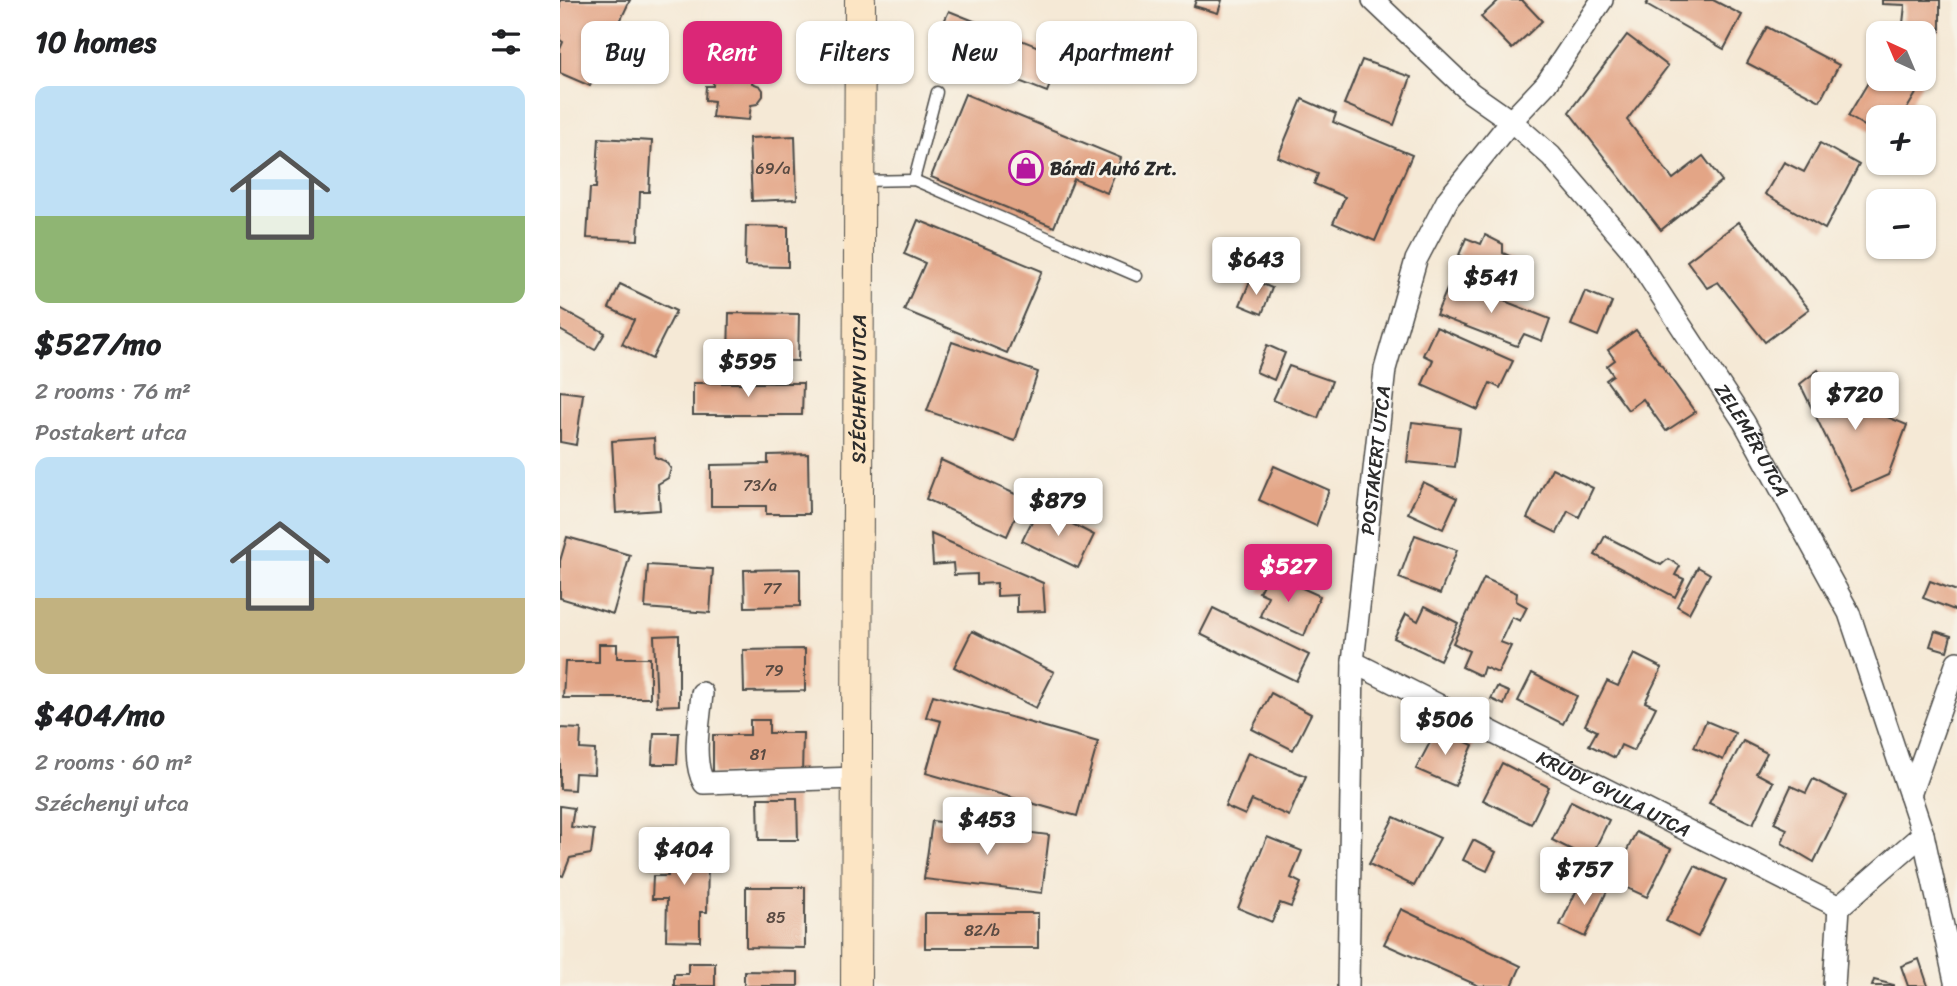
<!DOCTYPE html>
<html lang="en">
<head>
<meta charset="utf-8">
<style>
	body { margin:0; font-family:Sriracha,sans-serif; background:#f2f2f2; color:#202124; height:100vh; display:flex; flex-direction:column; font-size:26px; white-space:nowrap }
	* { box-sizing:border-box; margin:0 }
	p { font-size:23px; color:#757577 }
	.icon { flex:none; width:38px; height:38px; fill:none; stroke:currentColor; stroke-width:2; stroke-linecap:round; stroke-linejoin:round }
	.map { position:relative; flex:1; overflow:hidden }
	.drawer { display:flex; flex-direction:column; background:#fff; width:560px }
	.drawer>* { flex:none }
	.hud { position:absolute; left:21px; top:21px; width:665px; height:63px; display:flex; gap:14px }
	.needle { width:46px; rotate:316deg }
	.buttons { position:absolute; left:1306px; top:21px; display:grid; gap:14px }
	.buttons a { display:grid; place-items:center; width:70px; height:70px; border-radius:14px; background:#fff; box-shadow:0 2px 5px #0004; font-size:35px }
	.price { position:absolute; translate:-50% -60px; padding:0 16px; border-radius:7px; background:#fff; color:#222; font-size:23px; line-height:46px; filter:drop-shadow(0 2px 4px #0008) }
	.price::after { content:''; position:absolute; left:50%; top:42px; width:21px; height:16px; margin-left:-10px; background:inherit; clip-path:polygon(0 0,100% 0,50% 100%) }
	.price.on { background:#db2777; color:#fff }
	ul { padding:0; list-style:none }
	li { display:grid; align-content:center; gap:14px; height:371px; padding:0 35px }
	li span { display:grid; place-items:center; height:217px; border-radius:14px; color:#555 }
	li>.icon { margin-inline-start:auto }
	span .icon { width:126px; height:126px; fill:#fffc; stroke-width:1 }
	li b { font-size:30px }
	h2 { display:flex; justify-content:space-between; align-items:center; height:84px; padding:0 35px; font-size:30px }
	.chip { padding:0 24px; border-radius:14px; background:#fff; box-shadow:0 2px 5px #0004; font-size:24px; line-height:63px }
	.chip.on { background:#db2777; color:#fff }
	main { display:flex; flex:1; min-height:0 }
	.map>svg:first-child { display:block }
	.building { fill:#e3a586 }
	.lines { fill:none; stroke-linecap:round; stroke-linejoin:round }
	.lane-casing { stroke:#494845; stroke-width:13 }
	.street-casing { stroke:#494845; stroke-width:24 }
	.secondary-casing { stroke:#494845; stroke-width:32 }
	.lane { stroke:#fff; stroke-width:10 }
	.street { stroke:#fff; stroke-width:21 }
	.secondary { stroke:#fce5c4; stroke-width:30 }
	.labels { text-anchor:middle; stroke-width:5; stroke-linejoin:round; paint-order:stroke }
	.number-label { font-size:16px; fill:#594a42 }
	.poi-label { font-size:19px; font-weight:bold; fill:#2b2b2b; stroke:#f7f3e8; text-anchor:start }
	.street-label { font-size:19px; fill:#2b2b2b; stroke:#f7f3e8 }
</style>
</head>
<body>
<main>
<section class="drawer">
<h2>10 homes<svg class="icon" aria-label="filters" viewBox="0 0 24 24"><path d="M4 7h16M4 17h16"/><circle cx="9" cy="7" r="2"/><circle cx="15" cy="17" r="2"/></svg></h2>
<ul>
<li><span style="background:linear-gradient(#bfe0f5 60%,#8fb573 0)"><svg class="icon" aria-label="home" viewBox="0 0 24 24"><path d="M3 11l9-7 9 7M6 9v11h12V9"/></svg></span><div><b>$527/mo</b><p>2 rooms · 76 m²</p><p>Postakert utca</p></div></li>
<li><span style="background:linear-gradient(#bfe0f5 65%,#c2b280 0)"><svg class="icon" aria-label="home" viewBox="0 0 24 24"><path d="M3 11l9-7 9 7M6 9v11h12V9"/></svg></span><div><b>$404/mo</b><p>2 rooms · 60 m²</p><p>Széchenyi utca</p></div></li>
</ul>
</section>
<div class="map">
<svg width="1397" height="986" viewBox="0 0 1397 986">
	<rect width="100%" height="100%" fill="#f7f3e8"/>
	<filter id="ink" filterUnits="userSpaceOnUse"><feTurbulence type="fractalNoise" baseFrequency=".0143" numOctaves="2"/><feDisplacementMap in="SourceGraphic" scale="14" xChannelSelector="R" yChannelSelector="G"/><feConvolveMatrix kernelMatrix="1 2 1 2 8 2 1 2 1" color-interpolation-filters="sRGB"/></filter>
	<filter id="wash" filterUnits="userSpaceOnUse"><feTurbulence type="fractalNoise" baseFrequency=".00686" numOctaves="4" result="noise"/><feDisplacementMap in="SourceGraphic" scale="28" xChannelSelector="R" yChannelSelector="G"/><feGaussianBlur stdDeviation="1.57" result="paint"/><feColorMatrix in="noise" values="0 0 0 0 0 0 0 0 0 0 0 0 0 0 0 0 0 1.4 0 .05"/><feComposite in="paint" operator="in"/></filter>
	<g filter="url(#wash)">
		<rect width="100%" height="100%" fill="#f5e9d6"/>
		<g id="blocks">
			<g class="building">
				<polygon points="0,0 70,0 30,86 0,73 0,49 3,42 0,40"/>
				<polygon points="636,0 662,0 658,13 634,6"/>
				<polygon points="939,0 962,0 982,21 952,49 921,17"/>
				<polygon points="1089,0 1153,0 1182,15 1164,49 1086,5"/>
				<polygon points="1322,0 1380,0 1380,32 1342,33 1345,5 1322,4"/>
				<polygon points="389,11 501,56 487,92 372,47"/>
				<polygon points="1207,27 1279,65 1260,101 1187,63"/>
				<polygon points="1067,35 1108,66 1067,120 1113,179 1143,156 1162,181 1101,230 1009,112"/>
				<polygon points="802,60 851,77 834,125 784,104"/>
				<polygon points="154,65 193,67 192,83 200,86 203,90 203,96 197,104 191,105 189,120 152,117 154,101 145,100 146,86 153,86"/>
				<polygon points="1318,66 1318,79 1363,79 1363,73 1367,75 1342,117 1318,117 1318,134 1288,116"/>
				<polygon points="405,94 561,158 547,193 514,179 494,227 371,177"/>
				<polygon points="742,99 776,114 773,122 852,155 815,241 773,223 785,197 754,184 758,174 718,157"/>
				<polygon points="235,136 237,199 192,201 189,138"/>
				<polygon points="39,138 92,141 89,192 80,192 78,240 27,238 30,188 36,188"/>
				<polygon points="1260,143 1299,165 1265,229 1205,194 1224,162 1244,172"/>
				<polygon points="358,220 482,271 447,353 344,310 365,263 344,254"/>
				<polygon points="1179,222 1249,309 1205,342 1158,282 1147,288 1127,261"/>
				<polygon points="186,226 228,227 228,267 185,266"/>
				<polygon points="925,235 943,244 943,253 958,260 951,278 899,255 906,238 921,244"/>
				<polygon points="691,279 712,288 702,314 680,305"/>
				<polygon points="891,280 990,319 982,341 964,334 957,346 876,315"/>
				<polygon points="60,284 116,311 92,359 62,344 74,320 49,308"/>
				<polygon points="1025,291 1052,302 1038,336 1011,325"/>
				<polygon points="0,308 45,333 35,350 0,330"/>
				<polygon points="169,313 239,314 238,361 168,360"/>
				<polygon points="876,327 953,361 940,388 930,383 918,410 862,385 873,360 863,355"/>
				<polygon points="1076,330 1135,412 1106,431 1083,399 1068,410 1046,380 1053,375 1047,366 1055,360 1048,350"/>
				<polygon points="392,342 478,372 455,441 367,411"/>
				<polygon points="707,345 725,353 714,380 696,372"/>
				<polygon points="729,366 772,381 758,418 713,400"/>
				<polygon points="1258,370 1275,396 1302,389 1313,411 1347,425 1328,475 1292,491 1240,384"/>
				<polygon points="133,383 243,383 242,415 133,415"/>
				<polygon points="0,391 23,394 16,445 0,442"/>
				<polygon points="852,422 900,428 895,467 847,462"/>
				<polygon points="94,438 95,457 105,461 111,469 108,478 98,484 100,510 56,513 52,441"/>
				<polygon points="248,454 249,514 206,514 206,506 151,506 151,465 208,464 208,455"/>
				<polygon points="381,460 464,498 447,536 366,499"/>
				<polygon points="714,466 769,490 756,526 699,500"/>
				<polygon points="992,468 1033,488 1019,517 1008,511 997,533 967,518"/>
				<polygon points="863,482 897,498 883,529 848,513"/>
				<polygon points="479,507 534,535 518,568 462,541"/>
				<polygon points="371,534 483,583 485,611 457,612 457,595 437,596 437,583 417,584 417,574 394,575 393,563 373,565"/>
				<polygon points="855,535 897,550 880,594 839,578"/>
				<polygon points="1045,536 1101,565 1108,559 1120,566 1115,575 1124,579 1115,597 1035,555"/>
				<polygon points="7,537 70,555 53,614 0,598 0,561"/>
				<polygon points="88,565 153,569 150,613 85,608"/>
				<polygon points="1138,567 1150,574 1129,613 1117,606"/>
				<polygon points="240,569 240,606 185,607 184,570"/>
				<polygon points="709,573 760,596 744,636 700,616 708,596 699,592"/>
				<polygon points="924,578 957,593 956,601 967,607 960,621 952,617 940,642 951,646 938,673 924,667 921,676 902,667 909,651 893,643"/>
				<polygon points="1370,581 1397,591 1397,611 1363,598"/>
				<polygon points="865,606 898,623 880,660 834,638 846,614 858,621"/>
				<polygon points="653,608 749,655 736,681 640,634"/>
				<polygon points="412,631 494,672 476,708 394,667"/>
				<polygon points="1375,631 1391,636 1387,651 1370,646"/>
				<polygon points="119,635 119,705 97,706 94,636"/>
				<polygon points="39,644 57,644 57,658 90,658 90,698 3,698 5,662 39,662"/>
				<polygon points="245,649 245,691 184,692 183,650"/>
				<polygon points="1074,654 1102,668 1085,702 1096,707 1074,751 1061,745 1055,758 1029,745 1037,731 1025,725 1047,681 1058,686"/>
				<polygon points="972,673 1017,696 1003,724 958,701"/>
				<polygon points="937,687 949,692 944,705 931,699"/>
				<polygon points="711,693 751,714 733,750 692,729"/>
				<polygon points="373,695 538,742 517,816 366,773 381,721 366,717"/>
				<polygon points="190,720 209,720 209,733 243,733 242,774 153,774 153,735 190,735"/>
				<polygon points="1146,721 1175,733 1163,760 1134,747"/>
				<polygon points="0,728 21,729 20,749 35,750 34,774 15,773 14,790 0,789"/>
				<polygon points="877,729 913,745 895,786 856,769"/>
				<polygon points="94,733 119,733 117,764 92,764"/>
				<polygon points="1183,741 1207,753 1196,773 1213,782 1193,824 1149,803"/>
				<polygon points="688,752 746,776 729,816 692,800 685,815 665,806"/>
				<polygon points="942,763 989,787 971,824 923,800"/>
				<polygon points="1253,779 1286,796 1254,862 1222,843 1227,829 1214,823 1231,786 1246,793"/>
				<polygon points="198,798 237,798 238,840 199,840"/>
				<polygon points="1011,801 1049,820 1030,859 992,840"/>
				<polygon points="0,806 14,808 11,827 34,830 31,854 10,858 3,876 0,875"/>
				<polygon points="834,817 880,838 854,886 809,864"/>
				<polygon points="372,821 489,835 482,893 364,879"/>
				<polygon points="109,832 141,833 140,859 148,859 147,912 140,912 140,941 106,940 107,899 92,899 93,876 108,876"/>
				<polygon points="1076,832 1111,849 1087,897 1052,881"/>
				<polygon points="707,837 742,851 731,878 741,883 731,907 720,903 712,922 678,908"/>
				<polygon points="913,840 936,852 927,871 903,860"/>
				<polygon points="1135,866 1166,880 1138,937 1106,921"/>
				<polygon points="1023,877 1048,889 1025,937 1000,925"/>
				<polygon points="186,887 245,887 245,948 186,947"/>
				<polygon points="841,909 961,966 952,986 919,986 824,944"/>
				<rect x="365" y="913" width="113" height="35"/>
				<polygon points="1359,959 1368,986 1348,986 1341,966"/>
				<polygon points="128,963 155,963 155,986 114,986 114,974 128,974"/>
				<polygon points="184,971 238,972 238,986 184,986"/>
				<polygon points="1314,980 1334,985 1334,986 1312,986"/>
			</g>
		</g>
	</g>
	<g filter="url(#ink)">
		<use href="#blocks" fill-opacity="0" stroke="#494845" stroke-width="2"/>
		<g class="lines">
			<g class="lane-casing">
				<g id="lane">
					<polyline points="354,180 377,92"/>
					<polyline points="302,181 354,180 577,276"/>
				</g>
			</g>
			<g class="street-casing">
				<g id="street">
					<path id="s1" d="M813 0 911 93 951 121 991 156 1070 248 1184 422 1289 613 1363 834 1396 986"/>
					<path id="s2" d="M793 662 1279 907"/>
					<path d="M142 693C140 720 131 759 144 783L297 778"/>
					<polyline points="1350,795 1397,662"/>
					<path id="s3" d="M788 986 793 662 825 369 856 260 888 199 951 121 986 84 1042 0"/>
					<polyline points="1274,986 1279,907 1363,834"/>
				</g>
			</g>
			<g class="secondary-casing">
				<g id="secondary">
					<path id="s4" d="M296 986 300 0"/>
				</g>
			</g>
			<use href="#lane" class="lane"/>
			<use href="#street" class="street"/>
			<use href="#secondary" class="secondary"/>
		</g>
	</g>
	<defs>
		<g id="shop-ring" transform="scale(1.75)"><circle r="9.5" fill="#f7f3e8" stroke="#b5179e" stroke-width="1.5"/><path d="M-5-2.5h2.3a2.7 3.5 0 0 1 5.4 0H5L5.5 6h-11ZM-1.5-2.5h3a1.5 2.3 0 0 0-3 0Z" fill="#b5179e"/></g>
	</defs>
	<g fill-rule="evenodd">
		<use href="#shop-ring" x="466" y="168"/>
	</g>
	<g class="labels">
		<g class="number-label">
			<text x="213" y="174">69/a</text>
			<text x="200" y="491">73/a</text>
			<text x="212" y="594">77</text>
			<text x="214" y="676">79</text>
			<text x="198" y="760">81</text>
			<text x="216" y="923">85</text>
			<text x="422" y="936">82/b</text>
		</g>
		<g class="poi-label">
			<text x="490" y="175">Bárdi Autó Zrt.</text>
		</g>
		<g class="street-label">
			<text dy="7" stroke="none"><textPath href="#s4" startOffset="597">SZÉCHENYI UTCA</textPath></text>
			<text dy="7" stroke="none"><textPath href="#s1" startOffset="586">ZELEMÉR UTCA</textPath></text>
			<text dy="7" stroke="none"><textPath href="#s3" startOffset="527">POSTAKERT UTCA</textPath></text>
			<text dy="7" stroke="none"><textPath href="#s2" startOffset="292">KRÚDY GYULA UTCA</textPath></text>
		</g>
	</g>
</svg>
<div class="buttons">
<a><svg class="needle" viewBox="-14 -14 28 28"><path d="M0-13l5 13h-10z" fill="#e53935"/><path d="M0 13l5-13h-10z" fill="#757577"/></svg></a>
<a>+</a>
<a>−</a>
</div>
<b class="price" style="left:696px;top:297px">$643</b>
<b class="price" style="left:931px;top:315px">$541</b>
<b class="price" style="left:188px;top:399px">$595</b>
<b class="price" style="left:1295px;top:432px">$720</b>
<b class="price" style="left:498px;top:538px">$879</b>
<b class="price on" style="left:728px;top:604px">$527</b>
<b class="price" style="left:885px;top:757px">$506</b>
<b class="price" style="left:427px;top:857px">$453</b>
<b class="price" style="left:124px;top:887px">$404</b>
<b class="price" style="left:1024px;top:907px">$757</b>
<div class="hud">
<a class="chip">Buy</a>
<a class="chip on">Rent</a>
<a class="chip">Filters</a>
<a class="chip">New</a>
<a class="chip">Apartment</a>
</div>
</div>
</main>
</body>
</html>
